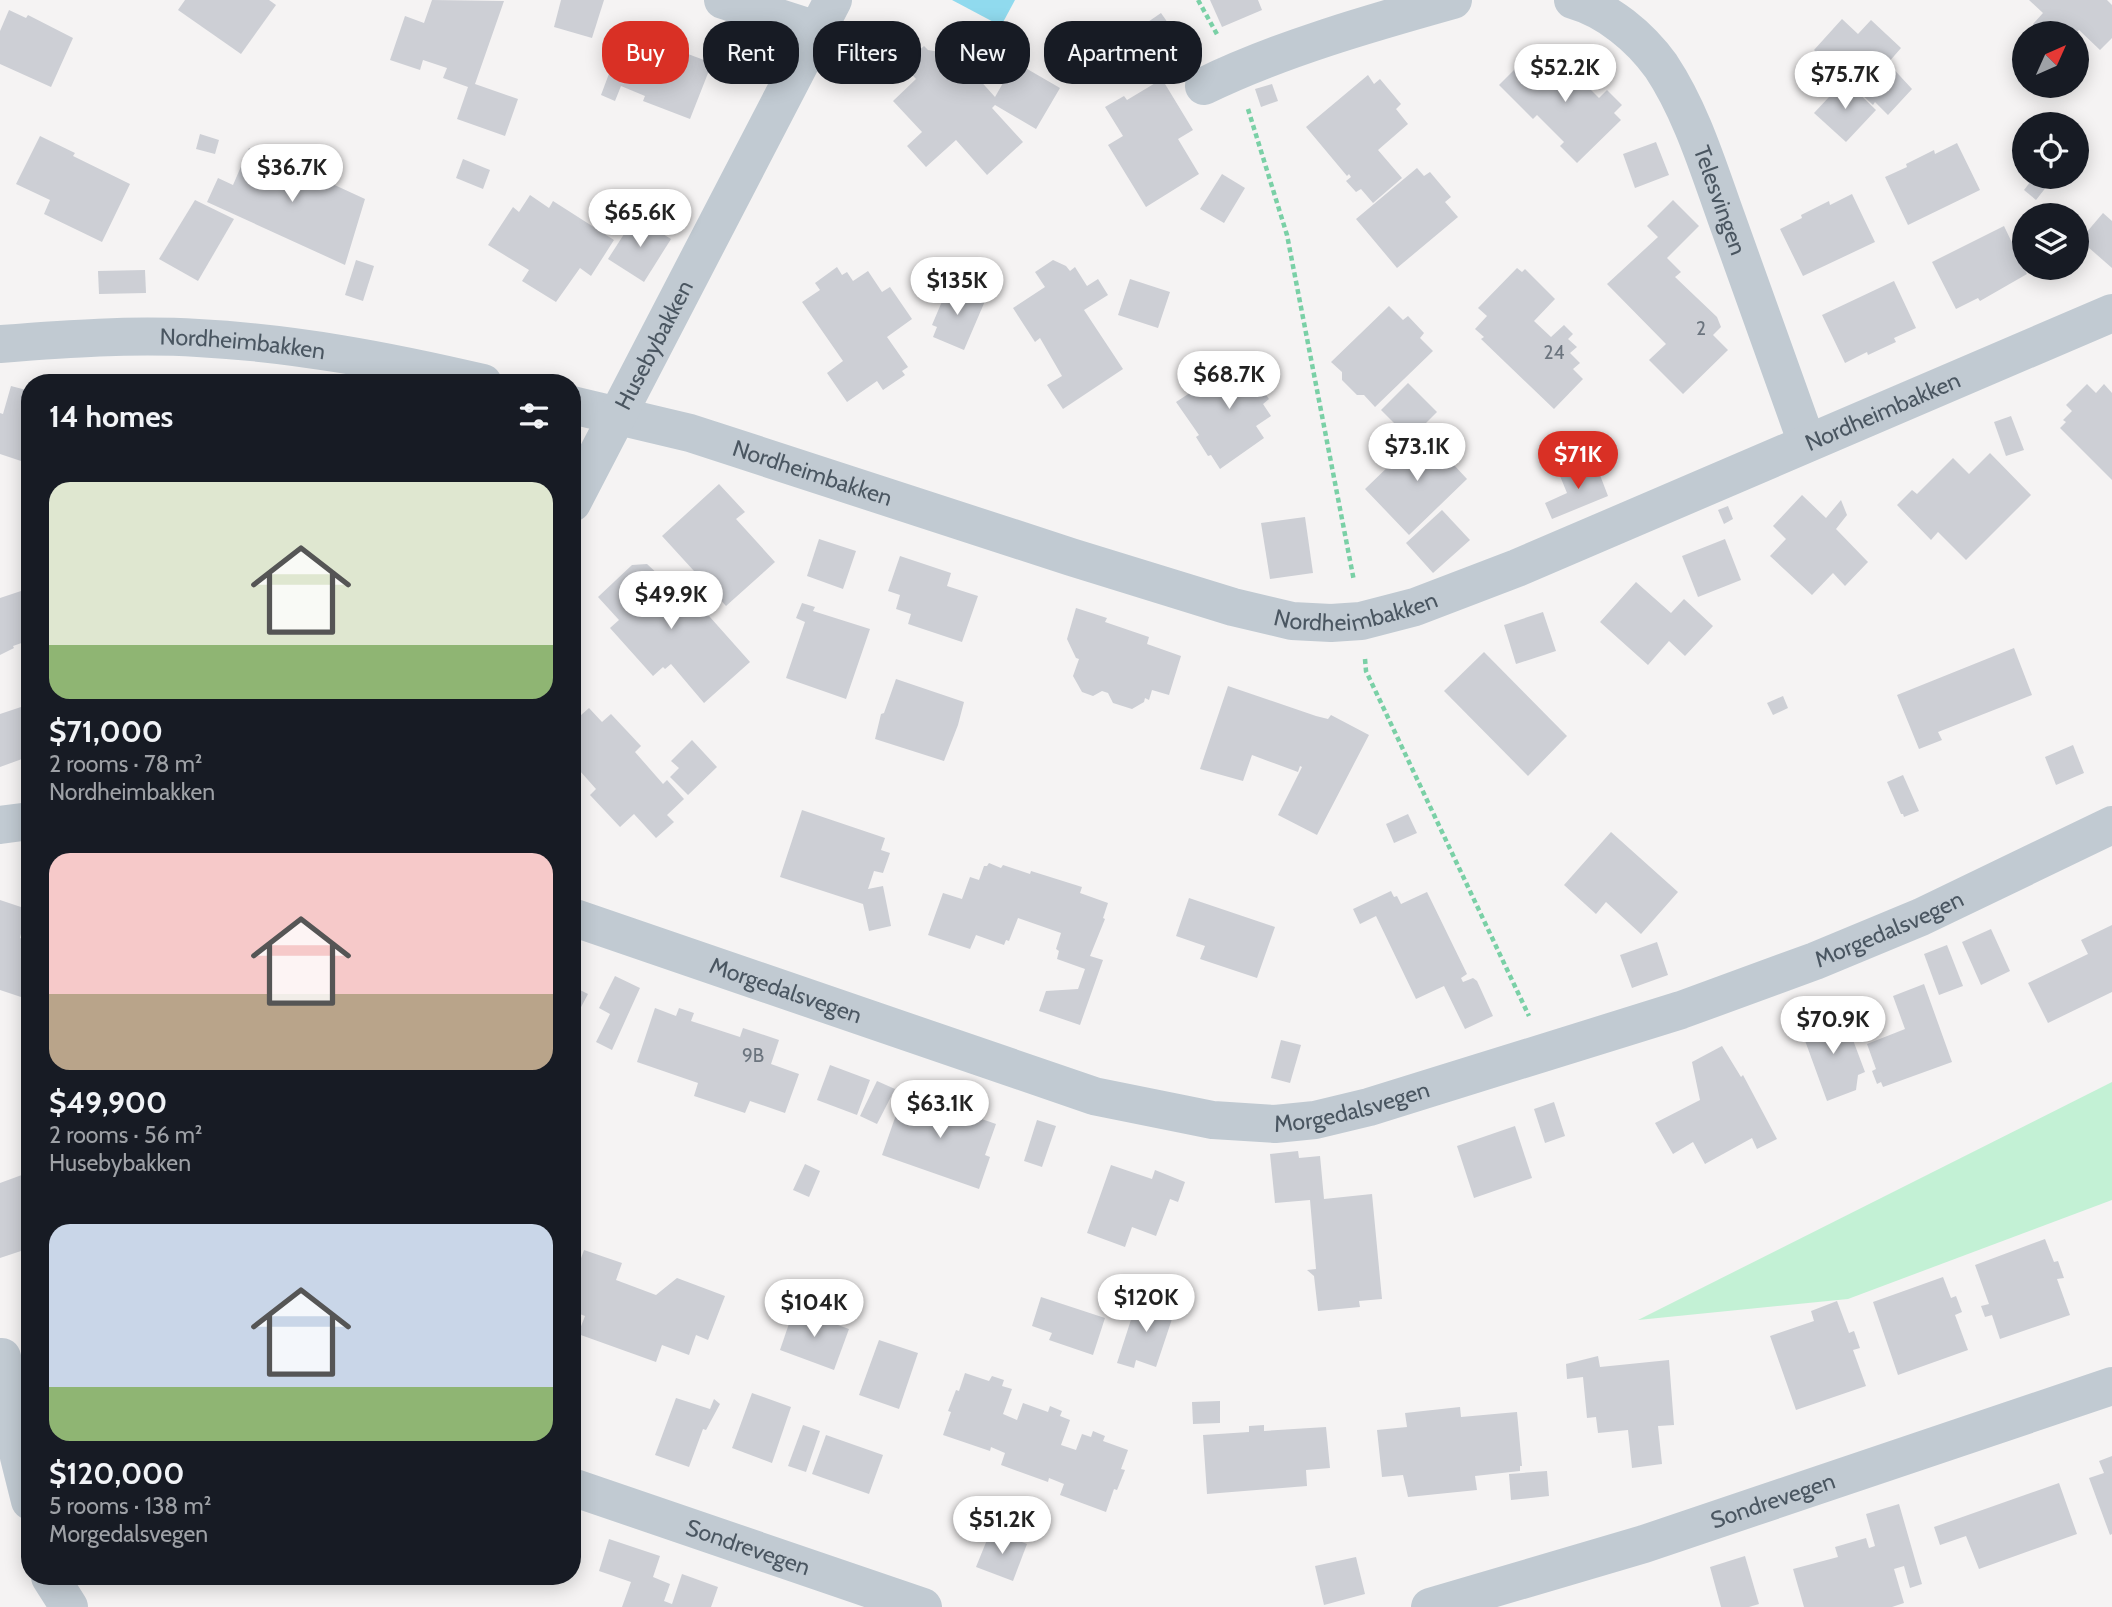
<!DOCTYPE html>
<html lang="en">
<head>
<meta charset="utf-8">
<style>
	body { margin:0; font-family:Cabin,sans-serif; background:#20242c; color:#f1f3f6; height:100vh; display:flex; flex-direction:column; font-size:26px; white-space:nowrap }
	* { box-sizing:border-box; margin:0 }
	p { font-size:23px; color:#9ea1a6 }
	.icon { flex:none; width:38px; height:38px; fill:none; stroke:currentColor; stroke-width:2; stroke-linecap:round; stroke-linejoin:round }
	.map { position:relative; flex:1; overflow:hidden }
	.side { position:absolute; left:21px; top:374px; width:560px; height:1211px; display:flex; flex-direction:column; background:#171b24; border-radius:28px; box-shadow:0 4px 18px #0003 }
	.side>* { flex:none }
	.guide { position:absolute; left:602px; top:21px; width:665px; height:63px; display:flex; gap:14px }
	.needle { width:46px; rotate:45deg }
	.fabs { position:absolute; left:2012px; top:21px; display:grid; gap:14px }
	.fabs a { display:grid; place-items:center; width:77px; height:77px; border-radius:50%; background:#171b24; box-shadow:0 4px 18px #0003; font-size:35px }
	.price { position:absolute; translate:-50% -60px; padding:0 16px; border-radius:24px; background:#fff; color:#222; font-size:23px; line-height:46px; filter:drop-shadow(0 2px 4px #0008) }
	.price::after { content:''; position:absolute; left:50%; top:42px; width:21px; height:16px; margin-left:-10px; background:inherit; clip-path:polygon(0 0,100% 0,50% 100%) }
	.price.selected { background:#d93025; color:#fff }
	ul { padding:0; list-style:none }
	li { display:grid; align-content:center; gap:14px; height:371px; padding:0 28px }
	li span { display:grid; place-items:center; height:217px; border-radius:21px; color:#555 }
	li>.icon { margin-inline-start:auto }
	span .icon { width:126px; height:126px; fill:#fffc; stroke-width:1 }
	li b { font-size:30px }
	h2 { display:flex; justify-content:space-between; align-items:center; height:84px; padding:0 28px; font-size:30px }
	.tag { padding:0 24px; border-radius:28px; background:#171b24; box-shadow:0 4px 18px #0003; font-size:24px; line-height:63px }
	.tag.selected { background:#d93025; color:#fff }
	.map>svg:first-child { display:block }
	.green { fill:#c3f1d5 }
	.water { fill:#90daee }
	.building { fill:#cdcfd5 }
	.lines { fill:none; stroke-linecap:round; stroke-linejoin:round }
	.path { stroke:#7ad0a6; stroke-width:4.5; stroke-dasharray:5 3.5; stroke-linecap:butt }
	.minor { stroke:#c1cad2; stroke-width:38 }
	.labels { text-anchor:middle; stroke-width:5; stroke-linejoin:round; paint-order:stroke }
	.number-label { font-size:19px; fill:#6b747e }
	.street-label { font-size:23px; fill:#4a5661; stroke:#fff }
</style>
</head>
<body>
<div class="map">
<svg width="2112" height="1607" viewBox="0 0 2112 1607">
	<rect width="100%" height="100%" fill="#f5f3f3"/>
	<polygon class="green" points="2112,1082 2112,1200 1848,1299 1638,1320"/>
	<polygon class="water" points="952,0 1015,0 1001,26"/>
	<g class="building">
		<polygon points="185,0 269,0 276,5 241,54 178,10"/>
		<polygon points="432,0 504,1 475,84 518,99 505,136 457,119 468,87 443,78 447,68 423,60 420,70 390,60 405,16 424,23"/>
		<polygon points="561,0 604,0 592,38 554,27"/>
		<polygon points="1210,0 1258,0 1262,10 1222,27"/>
		<polygon points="2029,0 2107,0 2112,5 2112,38 2100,50 2079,30 2076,33 2060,33 2056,30 2053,33 2042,33 2033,24 2043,13"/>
		<polygon points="9,10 26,18 28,15 73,38 51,87 0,64 0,31"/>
		<polygon points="1161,13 1184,46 1151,69 1126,37"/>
		<polygon points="1842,19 1858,34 1871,20 1901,48 1888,63 1912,89 1888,115 1875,102 1873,105 1814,50"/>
		<polygon points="622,39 661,54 664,45 712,63 690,119 643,101 645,96 621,86 615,101 601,95"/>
		<polygon points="924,46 928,50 946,53 965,70 968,67 995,97 1015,62 1060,88 1036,129 995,105 992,108 1023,142 987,175 956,140 926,167 907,146 922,132 893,101 916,79 903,65"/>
		<polygon points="1575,57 1589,72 1581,80 1599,98 1607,90 1622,105 1614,113 1621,120 1577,163 1560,146 1564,142 1537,115 1533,119 1499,85 1524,60 1540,76 1559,58 1567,65"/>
		<polygon points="1368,75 1374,84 1380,79 1401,104 1396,109 1408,124 1378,150 1402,178 1373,203 1361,189 1356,192 1346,181 1351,177 1349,174 1347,176 1306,127"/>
		<polygon points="1162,79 1193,130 1178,139 1199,174 1146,207 1108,145 1123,136 1105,107 1124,96 1127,100"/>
		<polygon points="1845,80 1876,110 1846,142 1814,113"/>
		<polygon points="1272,84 1278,101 1261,107 1255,89"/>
		<polygon points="200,134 219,140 215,154 196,149"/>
		<polygon points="40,136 75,153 73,156 130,184 102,242 44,214 50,200 16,184"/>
		<polygon points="1656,142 1669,175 1635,188 1623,154"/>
		<polygon points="1957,143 1980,190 1908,225 1885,177 1907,167 1906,164 1934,150 1935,154"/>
		<polygon points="249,148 280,162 284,154 318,170 315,176 365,199 345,265 207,202 218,178 233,185"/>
		<polygon points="463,159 490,170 483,189 456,178"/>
		<polygon points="1417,168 1424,176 1430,172 1451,197 1445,202 1458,217 1397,268 1356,219"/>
		<polygon points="1222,174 1245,188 1224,223 1200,209"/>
		<polygon points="2034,177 2047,186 2036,200 2024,190"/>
		<polygon points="1852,194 1875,242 1803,276 1780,229 1802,218 1801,215 1829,201 1830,205"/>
		<polygon points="530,195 549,208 553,201 614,240 591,276 580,268 556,302 522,281 529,270 488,245 513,207 519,212"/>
		<polygon points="195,200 234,219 198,281 159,259"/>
		<polygon points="1673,200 1699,226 1667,258 1681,272 1675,277 1717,317 1721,327 1713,335 1728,350 1683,394 1649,360 1666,344 1607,284 1658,237 1647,226"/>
		<polygon points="2103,213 2112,221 2112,268 2080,240"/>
		<polygon points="635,217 671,239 644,282 608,259"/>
		<polygon points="2004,226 2027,274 1980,301 1978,298 1956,309 1932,262"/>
		<polygon points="356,260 374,266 363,301 345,295"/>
		<polygon points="1053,260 1066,266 1070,271 1075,267 1087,286 1098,279 1108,295 1084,310 1123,369 1063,409 1047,385 1062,376 1040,338 1035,342 1013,308 1045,287 1035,272"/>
		<polygon points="837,267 842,275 847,272 853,281 868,271 882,292 890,287 912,319 887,337 908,367 902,371 905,375 883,390 877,381 847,402 827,373 843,361 802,302 820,290 815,283"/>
		<polygon points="1517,268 1522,272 1525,269 1555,299 1534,321 1551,337 1564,325 1573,334 1568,339 1577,347 1570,353 1580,363 1573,369 1583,379 1554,409 1481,339 1484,337 1475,329 1487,316 1478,308"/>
		<polygon points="145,270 146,293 99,294 98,271"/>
		<polygon points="1130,279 1170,292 1158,328 1118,315"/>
		<polygon points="1894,281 1916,328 1894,338 1896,342 1868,355 1867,352 1845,363 1822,315"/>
		<polygon points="949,285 985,301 964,350 933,337 937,327 932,325"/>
		<polygon points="1389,306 1403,320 1408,316 1424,333 1420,338 1433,351 1375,407 1364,395 1357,395 1342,380 1342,372 1331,362"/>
		<polygon points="1251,353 1267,375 1257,382 1269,399 1263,404 1271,416 1256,426 1264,438 1220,469 1211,455 1208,456 1196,437 1199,435 1176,402"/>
		<polygon points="1408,383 1437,412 1410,439 1381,410"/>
		<polygon points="2087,384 2096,393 2104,384 2112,393 2112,480 2060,428 2066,422 2063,420 2072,411 2066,405"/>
		<polygon points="11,386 30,391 30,464 0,454 0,413 3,414"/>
		<polygon points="2011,416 2024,450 2006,456 1994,422"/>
		<polygon points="1423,433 1437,448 1442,443 1458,461 1454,465 1467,479 1409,535 1365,489"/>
		<polygon points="1990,453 2031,495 1966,560 1938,532 1931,540 1897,505 1912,490 1917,494 1953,458 1969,474"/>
		<polygon points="1595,462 1608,496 1552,519 1545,503 1567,493 1560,476"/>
		<polygon points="719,484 745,512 736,519 775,562 726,606 662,536"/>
		<polygon points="1802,495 1826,518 1841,500 1847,515 1836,529 1868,562 1845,586 1833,573 1812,595 1770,556 1786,539 1773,526"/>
		<polygon points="1728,506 1733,519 1724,524 1718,510"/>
		<polygon points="1442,510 1470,540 1433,573 1406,543"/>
		<polygon points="1305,517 1313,573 1270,579 1261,523"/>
		<polygon points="819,539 856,551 843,589 807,576"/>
		<polygon points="1725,539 1741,580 1698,597 1682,556"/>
		<polygon points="900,556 951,573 947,586 978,596 962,642 908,624 911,614 896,609 900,595 888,591"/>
		<polygon points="647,564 661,577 664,575 672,585 677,580 750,662 704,703 671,664 665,669 663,667 653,676 610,628 619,620 598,597 632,565"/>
		<polygon points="1636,582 1671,613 1684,599 1713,626 1685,656 1669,641 1648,665 1600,622"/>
		<polygon points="21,591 30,614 30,640 13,646 14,648 0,655 0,598"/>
		<polygon points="802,603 815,607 813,611 870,629 846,699 786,678 805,622 796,618"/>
		<polygon points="1076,608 1107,618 1105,622 1149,637 1147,644 1181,656 1169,695 1152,690 1149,700 1145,698 1144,702 1132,709 1113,703 1108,693 1102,691 1093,696 1082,692 1073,676 1079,659 1076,658 1067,639"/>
		<polygon points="1543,612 1556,651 1516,664 1504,625"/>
		<polygon points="2014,648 2032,695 1938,732 1942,740 1919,749 1897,695"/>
		<polygon points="1484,652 1567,736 1528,776 1444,691"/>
		<polygon points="896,679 964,702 958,725 944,761 875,739 881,714 884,713"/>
		<polygon points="1228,686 1316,716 1328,719 1331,715 1369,735 1317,835 1278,815 1302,767 1300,766 1298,772 1252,755 1243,781 1200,769"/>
		<polygon points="1783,696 1788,708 1773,715 1767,703"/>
		<polygon points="30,704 30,760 23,762 22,759 0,767 0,714"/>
		<polygon points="589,708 602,722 611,714 641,746 635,752 663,784 667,780 684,799 667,815 674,822 656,838 634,814 620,827 590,795 596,789 572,762 572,723"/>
		<polygon points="692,740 717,767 688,795 670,777 679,768 671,761"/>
		<polygon points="2073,745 2084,773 2056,785 2045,757"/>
		<polygon points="1903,775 1919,811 1904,817 1903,814 1901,814 1887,782"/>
		<polygon points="802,810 885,838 881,850 890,853 883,873 874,871 868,889 883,886 891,926 869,931 863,904 780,877"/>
		<polygon points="1408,814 1417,833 1394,843 1386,824"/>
		<polygon points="1611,832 1678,892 1641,934 1606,902 1596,914 1564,885"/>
		<polygon points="989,863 1001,868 1003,865 1030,874 1031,871 1082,887 1080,893 1108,903 1103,918 1105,919 1090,956 1103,960 1080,1025 1039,1011 1046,991 1078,989 1085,969 1057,959 1059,951 1056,949 1061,933 1018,918 1009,941 1006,940 1004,945 976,935 970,949 928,935 943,893 962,899 970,877 979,880 984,866 987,866"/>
		<polygon points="1391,891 1394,897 1397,896 1401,904 1427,892 1467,974 1461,978 1463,982 1473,978 1477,981 1493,1016 1465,1029 1444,986 1416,999 1376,916 1360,924 1353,909"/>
		<polygon points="1189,898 1275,927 1257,978 1200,959 1205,946 1176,936"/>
		<polygon points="0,900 27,909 20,938 30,941 30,1000 0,990"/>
		<polygon points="2112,925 2112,992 2048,1023 2028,983 2088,954 2081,940"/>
		<polygon points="1991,929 2010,971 1981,985 1962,942"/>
		<polygon points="1657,942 1668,975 1632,988 1620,955"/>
		<polygon points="1947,945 1963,986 1939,995 1924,954"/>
		<polygon points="615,976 640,988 612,1050 596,1042 610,1014 599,1008"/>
		<polygon points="1924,984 1952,1062 1883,1087 1881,1082 1877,1084 1872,1071 1876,1069 1867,1044 1905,1029 1893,996"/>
		<polygon points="572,986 588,994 572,1024"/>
		<polygon points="655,1008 676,1016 679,1008 694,1013 691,1021 740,1037 743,1028 779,1040 771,1064 799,1074 785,1113 750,1101 745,1113 694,1096 698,1083 637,1062"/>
		<polygon points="1841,1008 1865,1072 1858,1075 1856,1090 1827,1101 1799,1024 1821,1016 1826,1029 1841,1023 1836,1010"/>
		<polygon points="1281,1040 1301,1045 1290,1083 1271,1078"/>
		<polygon points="1722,1046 1741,1077 1743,1075 1777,1139 1757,1149 1752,1138 1705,1164 1693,1142 1673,1154 1655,1123 1700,1100 1692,1062"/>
		<polygon points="830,1065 870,1080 857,1115 817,1100"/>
		<polygon points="877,1081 895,1089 877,1124 860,1116"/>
		<polygon points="904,1092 996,1124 985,1155 990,1157 979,1189 882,1155"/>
		<polygon points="1554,1102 1565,1136 1545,1143 1534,1109"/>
		<polygon points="1037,1120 1056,1126 1042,1167 1024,1161"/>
		<polygon points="1515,1126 1532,1178 1474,1198 1457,1146"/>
		<polygon points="1298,1151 1299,1158 1320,1156 1324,1199 1372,1194 1382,1299 1359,1301 1360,1307 1318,1311 1314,1276 1307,1270 1316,1269 1310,1200 1275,1203 1270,1154"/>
		<polygon points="805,1164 820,1171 809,1197 793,1190"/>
		<polygon points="1111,1165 1152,1179 1155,1170 1185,1182 1178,1202 1170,1199 1156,1236 1132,1227 1125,1247 1087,1233"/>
		<polygon points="30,1172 30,1248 0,1258 0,1183"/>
		<polygon points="2045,1239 2054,1262 2058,1261 2064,1278 2057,1279 2070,1315 2000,1339 1992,1315 1985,1317 1981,1306 1989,1304 1975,1265"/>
		<polygon points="584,1250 622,1263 616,1280 656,1295 677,1278 725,1296 708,1340 696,1335 689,1355 662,1345 656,1362 578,1334 585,1316 572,1311 572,1283"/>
		<polygon points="1943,1277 1951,1298 1956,1296 1962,1312 1955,1315 1968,1350 1898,1375 1873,1302"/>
		<polygon points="1041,1297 1105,1318 1093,1355 1049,1340 1052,1333 1032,1326"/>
		<polygon points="1138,1298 1175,1310 1156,1367 1136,1360 1134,1368 1117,1363"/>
		<polygon points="1837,1301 1849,1333 1854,1331 1860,1348 1853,1350 1866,1386 1796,1410 1770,1336 1814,1321 1811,1311"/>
		<polygon points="794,1309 849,1329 834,1370 780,1350"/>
		<polygon points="879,1340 918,1353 899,1409 859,1395"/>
		<polygon points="1598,1356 1600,1367 1669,1360 1674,1425 1658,1426 1662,1464 1632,1468 1628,1430 1598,1433 1596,1417 1587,1418 1583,1377 1567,1379 1566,1364"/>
		<polygon points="965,1373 989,1381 992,1376 1004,1380 1002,1386 1012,1389 1003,1414 1017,1420 1023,1403 1048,1412 1050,1406 1062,1411 1060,1416 1070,1420 1061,1445 1076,1450 1082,1434 1091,1437 1093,1431 1105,1436 1103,1441 1128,1450 1121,1469 1125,1470 1117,1490 1114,1489 1106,1512 1060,1495 1064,1484 1049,1478 1048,1482 1001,1465 1005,1453 991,1447 990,1451 943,1435 951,1412 948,1411 956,1390 959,1391"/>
		<polygon points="752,1393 791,1407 772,1463 732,1448"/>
		<polygon points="676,1398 710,1409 714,1399 720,1404 706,1430 703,1429 689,1467 655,1455"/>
		<polygon points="1220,1401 1220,1423 1193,1424 1192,1402"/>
		<polygon points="1460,1407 1461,1417 1517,1412 1522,1466 1520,1466 1520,1471 1475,1476 1477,1490 1408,1497 1403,1475 1382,1477 1377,1430 1407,1427 1405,1413"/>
		<polygon points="803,1425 820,1431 806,1472 788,1466"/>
		<polygon points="1264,1425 1264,1431 1326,1427 1330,1468 1306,1470 1307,1486 1207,1494 1203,1435 1249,1432 1249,1426"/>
		<polygon points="826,1435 883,1455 869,1494 812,1474"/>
		<polygon points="2112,1456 2112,1534 2110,1535 2089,1478 2104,1473 2099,1461"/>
		<polygon points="1547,1471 1549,1496 1511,1500 1509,1474"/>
		<polygon points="2059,1483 2077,1534 1979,1569 1966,1536 1940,1545 1934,1527"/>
		<polygon points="1899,1504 1922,1584 1910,1588 1904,1566 1894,1569 1904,1603 1892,1607 1804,1607 1793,1569 1838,1557 1835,1547 1866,1538 1869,1548 1875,1546 1866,1514"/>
		<polygon points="991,1530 1027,1544 1013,1581 976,1567"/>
		<polygon points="609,1539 660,1556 653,1577 670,1584 664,1601 672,1604 682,1574 718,1587 711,1607 622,1607 631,1582 599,1571"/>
		<polygon points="1745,1556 1759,1604 1749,1607 1721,1607 1710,1567"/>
		<polygon points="1356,1557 1365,1594 1324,1605 1315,1566"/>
		<polygon points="521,1577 549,1577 546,1585"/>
	</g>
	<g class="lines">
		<g class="path">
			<polyline points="1198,0 1218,36"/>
			<polyline points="1248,109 1287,235 1354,581"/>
			<polyline points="1365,659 1366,671 1529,1016"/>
		</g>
		<g class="minor">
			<polyline points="723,0 817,30"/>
			<path id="s1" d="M1573 0C1608 10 1640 37 1661 66 1691 111 1708 167 1726 217 1753 292 1780 367 1807 443"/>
			<path d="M1204 86C1280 49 1371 23 1453 0"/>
			<path id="s2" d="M0 344C66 339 132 334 198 338 295 343 389 361 483 383"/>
			<path id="s3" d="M572 405 690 433 1071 557 1233 607 1292 621 1331 623 1361 621 1415 607 1517 568 2112 313"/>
			<path id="s4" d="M572 503 833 0"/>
			<polyline points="0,825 30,821"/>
			<path id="s5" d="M572 917 1094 1096 1213 1120 1275 1124 1315 1120 1369 1107 1681 1010 1815 961 1921 917 2112 825"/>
			<polyline points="2,1357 19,1457 30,1501"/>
			<path id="s6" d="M572 1487 923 1607"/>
			<polyline points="50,1577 69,1607"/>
			<path id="s7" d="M1430 1607 1644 1544 2112 1386"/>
		</g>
	</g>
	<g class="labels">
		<g class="number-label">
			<text x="1701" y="335">2</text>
			<text x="1554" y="359">24</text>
			<text x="753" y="1062">9B</text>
		</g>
		<g class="street-label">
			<text dy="8" stroke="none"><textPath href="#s1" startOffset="259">Telesvingen</textPath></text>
			<text dy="8" stroke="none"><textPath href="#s2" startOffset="243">Nordheimbakken</textPath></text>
			<text dy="8" stroke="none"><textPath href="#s4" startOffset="178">Husebybakken</textPath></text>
			<text dy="8" stroke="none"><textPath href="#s3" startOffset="1384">Nordheimbakken</textPath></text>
			<text dy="8" stroke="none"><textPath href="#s3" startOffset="250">Nordheimbakken</textPath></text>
			<text dy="8" stroke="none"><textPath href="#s3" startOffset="817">Nordheimbakken</textPath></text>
			<text dy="8" stroke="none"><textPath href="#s5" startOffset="1381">Morgedalsvegen</textPath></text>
			<text dy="8" stroke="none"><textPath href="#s5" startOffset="226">Morgedalsvegen</textPath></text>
			<text dy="8" stroke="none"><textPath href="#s5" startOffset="814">Morgedalsvegen</textPath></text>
			<text dy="8" stroke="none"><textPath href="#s7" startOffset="359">Sondrevegen</textPath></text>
			<text dy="8" stroke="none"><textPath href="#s6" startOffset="186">Sondrevegen</textPath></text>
		</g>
	</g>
</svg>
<div class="fabs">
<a><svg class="needle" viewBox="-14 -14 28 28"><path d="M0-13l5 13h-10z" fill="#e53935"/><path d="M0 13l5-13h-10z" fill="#9ea1a6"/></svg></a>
<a><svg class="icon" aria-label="locate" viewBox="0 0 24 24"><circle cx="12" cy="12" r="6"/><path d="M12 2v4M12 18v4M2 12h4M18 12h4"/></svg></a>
<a><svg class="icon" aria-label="layers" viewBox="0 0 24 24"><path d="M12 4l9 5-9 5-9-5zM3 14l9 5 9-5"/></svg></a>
</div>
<b class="price" style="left:1565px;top:104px">$52.2K</b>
<b class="price" style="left:1845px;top:111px">$75.7K</b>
<b class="price" style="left:292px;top:204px">$36.7K</b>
<b class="price" style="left:640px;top:249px">$65.6K</b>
<b class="price" style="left:957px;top:317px">$135K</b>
<b class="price" style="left:1229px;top:411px">$68.7K</b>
<b class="price" style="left:1417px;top:483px">$73.1K</b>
<b class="price selected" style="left:1578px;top:491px">$71K</b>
<b class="price" style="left:671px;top:631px">$49.9K</b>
<b class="price" style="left:1833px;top:1056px">$70.9K</b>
<b class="price" style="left:940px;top:1140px">$63.1K</b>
<b class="price" style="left:1146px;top:1334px">$120K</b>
<b class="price" style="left:814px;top:1339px">$104K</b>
<b class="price" style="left:1002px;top:1556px">$51.2K</b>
<div class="guide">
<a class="tag selected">Buy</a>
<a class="tag">Rent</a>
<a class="tag">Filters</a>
<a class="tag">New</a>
<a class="tag">Apartment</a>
</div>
<section class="side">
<h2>14 homes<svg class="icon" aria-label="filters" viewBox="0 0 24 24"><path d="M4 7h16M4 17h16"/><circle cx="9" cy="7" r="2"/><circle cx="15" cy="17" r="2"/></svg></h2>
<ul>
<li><span style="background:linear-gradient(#dfe7d0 75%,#8fb573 0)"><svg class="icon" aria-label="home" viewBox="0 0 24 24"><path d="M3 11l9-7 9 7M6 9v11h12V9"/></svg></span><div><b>$71,000</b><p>2 rooms · 78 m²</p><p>Nordheimbakken</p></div></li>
<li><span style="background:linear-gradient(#f6c9c9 65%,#b9a48a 0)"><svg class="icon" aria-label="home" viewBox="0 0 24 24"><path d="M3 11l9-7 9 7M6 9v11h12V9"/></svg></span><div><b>$49,900</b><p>2 rooms · 56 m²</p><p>Husebybakken</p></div></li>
<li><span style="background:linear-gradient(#c9d6e8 75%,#8fb573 0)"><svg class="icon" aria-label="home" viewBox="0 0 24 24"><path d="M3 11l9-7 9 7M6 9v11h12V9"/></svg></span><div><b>$120,000</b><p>5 rooms · 138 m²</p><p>Morgedalsvegen</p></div></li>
</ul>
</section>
</div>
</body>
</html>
